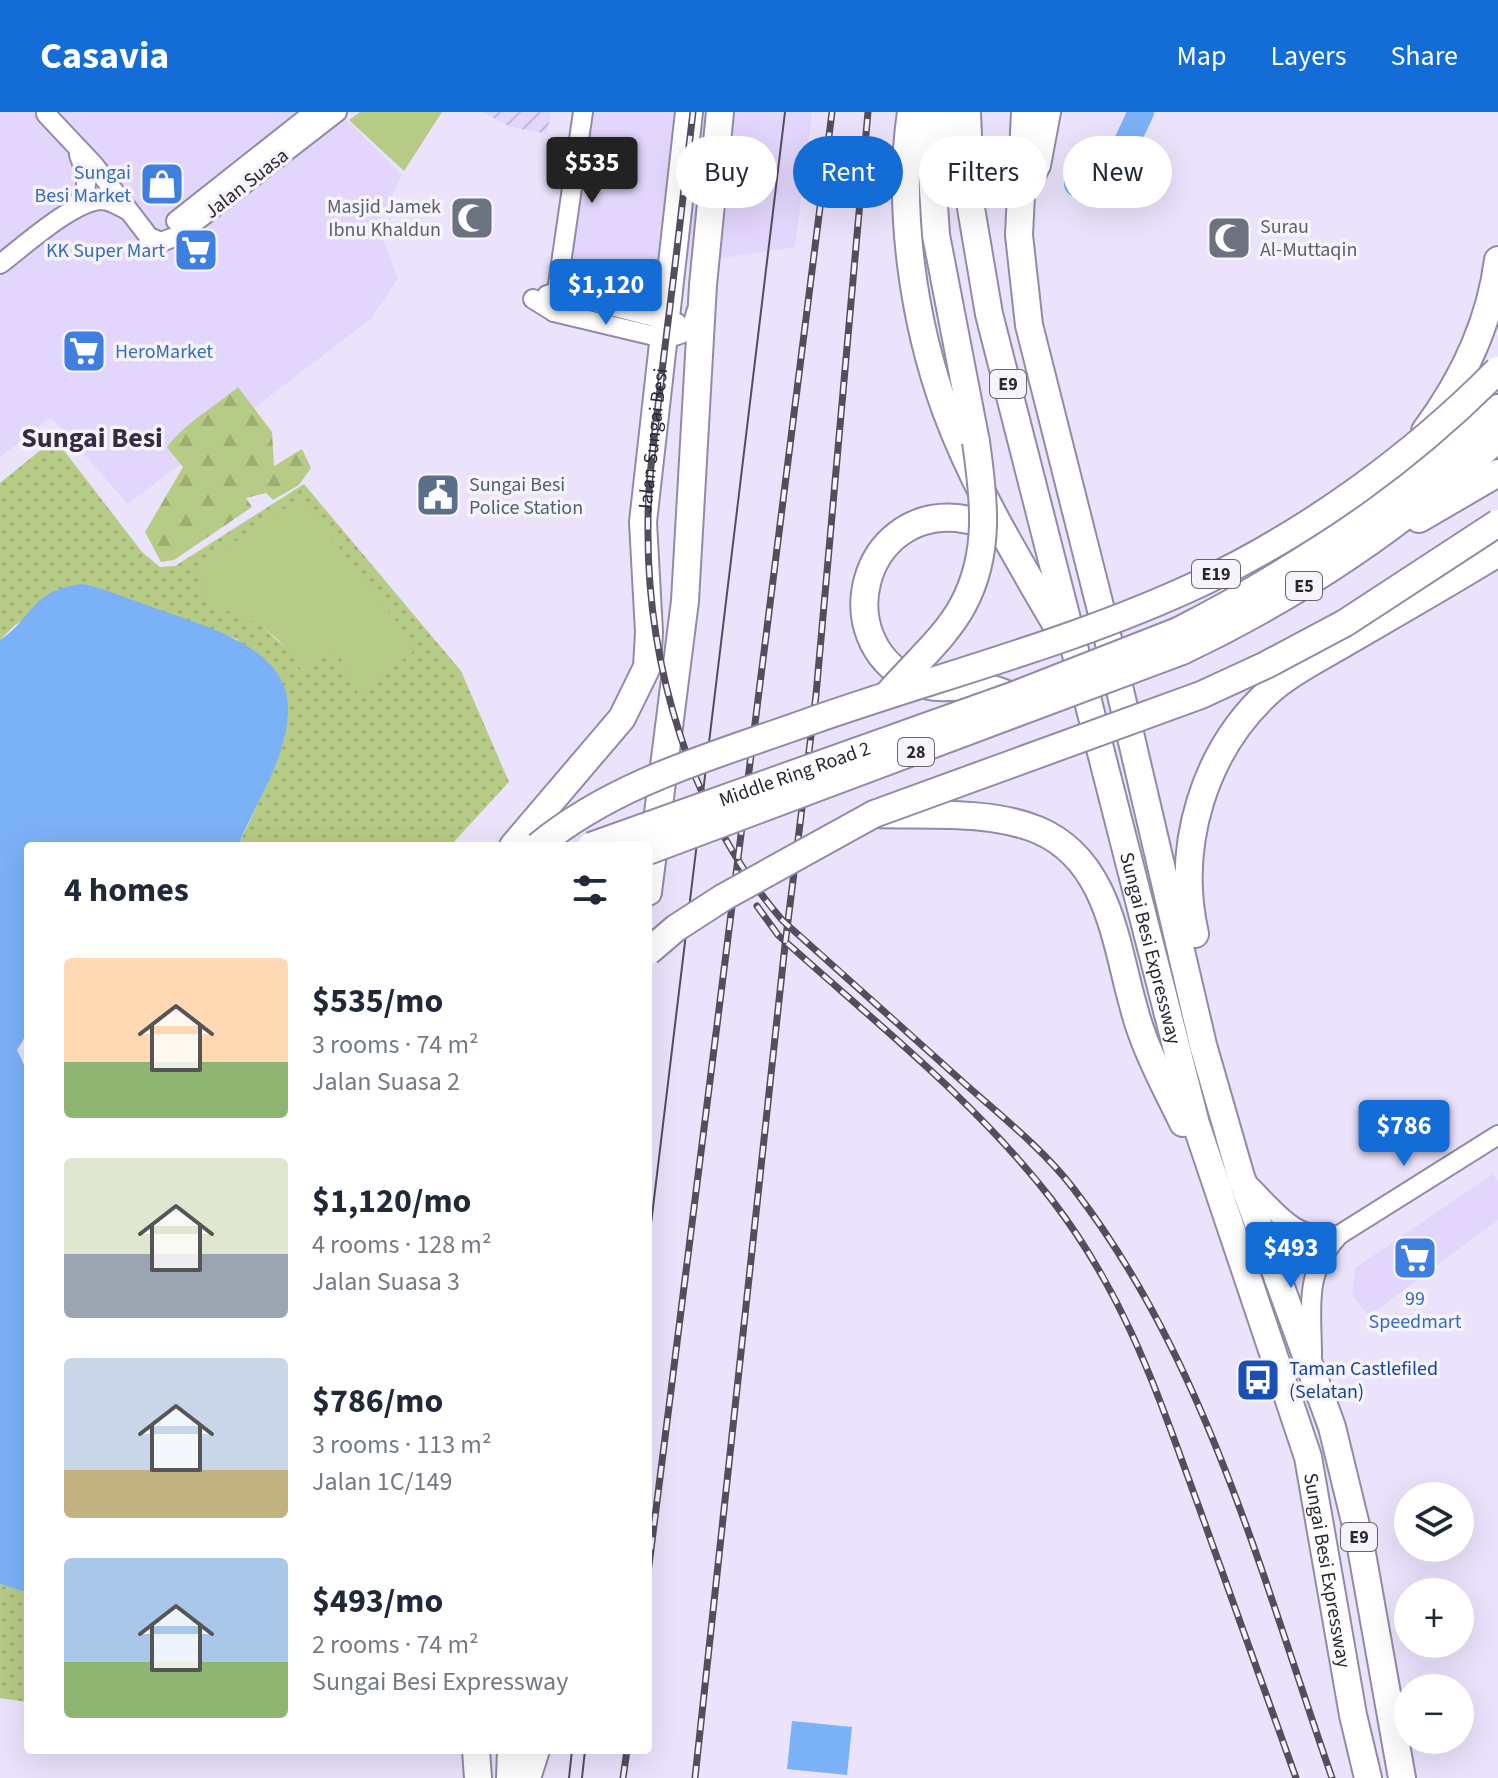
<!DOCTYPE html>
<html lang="en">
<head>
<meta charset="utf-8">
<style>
	body { margin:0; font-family:"Source Sans 3",sans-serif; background:#f2f2f3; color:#1f2937; height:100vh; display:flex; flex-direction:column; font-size:30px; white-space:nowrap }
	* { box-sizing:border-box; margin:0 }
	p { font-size:26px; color:#747a83 }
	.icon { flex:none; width:44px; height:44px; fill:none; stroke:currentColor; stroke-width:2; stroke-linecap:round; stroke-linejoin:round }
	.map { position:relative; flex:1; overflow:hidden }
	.drawer { position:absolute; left:24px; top:730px; width:628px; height:912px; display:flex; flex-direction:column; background:#fff; border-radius:8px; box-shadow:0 8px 32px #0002 }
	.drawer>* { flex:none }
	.top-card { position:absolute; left:676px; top:24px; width:702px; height:72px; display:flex; gap:16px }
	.buttons { position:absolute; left:1394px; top:1370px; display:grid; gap:16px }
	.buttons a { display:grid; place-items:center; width:80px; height:80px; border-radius:50%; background:#fff; box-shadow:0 8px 32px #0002; font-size:40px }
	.price { position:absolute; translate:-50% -68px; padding:0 18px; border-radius:8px; background:#146dd6; color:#fff; font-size:26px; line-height:52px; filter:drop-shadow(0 2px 4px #0008) }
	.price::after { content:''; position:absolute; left:50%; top:48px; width:24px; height:18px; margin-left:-12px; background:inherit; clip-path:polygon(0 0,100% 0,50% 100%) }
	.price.current { background:#222; color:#fff }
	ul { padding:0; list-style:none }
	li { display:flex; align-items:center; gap:24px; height:200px; padding:0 40px }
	li span { display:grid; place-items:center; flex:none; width:224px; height:160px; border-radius:8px; color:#555 }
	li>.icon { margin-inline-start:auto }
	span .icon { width:96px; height:96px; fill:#fffc; stroke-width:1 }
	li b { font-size:34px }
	h2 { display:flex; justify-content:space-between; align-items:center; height:96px; padding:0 40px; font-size:34px }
	.chip { padding:0 28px; border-radius:36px; background:#fff; box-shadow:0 8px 32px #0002; font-size:28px; line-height:72px }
	.chip.current { background:#146dd6; color:#fff }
	header { display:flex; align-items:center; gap:48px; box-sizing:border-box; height:112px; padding:0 40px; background:#146dd6; color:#fff }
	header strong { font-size:38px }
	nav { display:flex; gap:44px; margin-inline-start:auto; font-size:28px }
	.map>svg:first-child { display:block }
	.built { fill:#e3d6fd }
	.industrial { fill:url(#industrial-furrows) }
	.grass { fill:url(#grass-dots); fill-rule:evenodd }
	.forest { fill:url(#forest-firs) }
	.green { fill:#b6cb85 }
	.water { fill:#7bb1f7 }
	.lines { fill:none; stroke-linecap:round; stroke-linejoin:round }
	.river { stroke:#7bb1f7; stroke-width:26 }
	.minor-casing { stroke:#938aa7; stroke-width:22 }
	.highway-casing { stroke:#938aa7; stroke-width:30 }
	.minor { stroke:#fff; stroke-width:18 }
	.highway { stroke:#fff; stroke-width:26 }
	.tram { stroke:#534e5d; stroke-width:2 }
	.rail-casing { stroke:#534e5d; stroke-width:7 }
	.rail { stroke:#f6f4fa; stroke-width:4; stroke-dasharray:12; stroke-linecap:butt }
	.highway-bridge-casing { stroke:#938aa7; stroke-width:30; stroke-linecap:butt }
	.highway-bridge { stroke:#fff; stroke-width:26 }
	.labels { text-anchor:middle; stroke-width:7; stroke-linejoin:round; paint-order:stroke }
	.shield { fill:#f6f4fa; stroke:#67646e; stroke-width:2 }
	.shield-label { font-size:18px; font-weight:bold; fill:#2a2632 }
	.shop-label { font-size:20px; fill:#366cbe; stroke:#f6f4fa; text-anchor:end }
	.street-label { font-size:20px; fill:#2a2632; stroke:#f6f4fa }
	.worship-label { font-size:20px; fill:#5b616d; stroke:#f6f4fa; text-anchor:end }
	.service-label { font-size:20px; fill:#4e5e75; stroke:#f6f4fa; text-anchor:start }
	.transit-label { font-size:20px; fill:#164399; stroke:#f6f4fa; text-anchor:start }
	.district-label { font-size:28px; font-weight:bold; fill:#342c44; stroke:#f6f4fa }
</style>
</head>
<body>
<header>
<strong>Casavia</strong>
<nav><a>Map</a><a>Layers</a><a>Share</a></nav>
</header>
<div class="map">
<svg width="1498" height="1666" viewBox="0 0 1498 1666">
	<defs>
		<pattern id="industrial-furrows" width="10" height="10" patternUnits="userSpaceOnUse" patternTransform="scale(2)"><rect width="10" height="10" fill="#e3d6fd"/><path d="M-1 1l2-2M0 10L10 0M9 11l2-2" fill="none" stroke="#c3b8d9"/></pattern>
		<pattern id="grass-dots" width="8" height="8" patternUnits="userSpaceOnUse" patternTransform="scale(2)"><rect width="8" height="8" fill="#b6cb85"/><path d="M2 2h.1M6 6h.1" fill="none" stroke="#9dae73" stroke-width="1.8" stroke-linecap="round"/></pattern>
		<pattern id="forest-firs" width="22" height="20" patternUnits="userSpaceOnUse" patternTransform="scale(2)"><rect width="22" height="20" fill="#b6cb85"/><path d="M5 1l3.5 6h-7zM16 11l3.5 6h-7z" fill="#9dae73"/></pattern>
	</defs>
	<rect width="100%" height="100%" fill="#ebe3fc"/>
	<g class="built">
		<polygon points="0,0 348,0 343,4 402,63 378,113 398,167 371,207 128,392 51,305 0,345"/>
		<polygon points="590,0 812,0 795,135 650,157 645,196 573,173 571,150"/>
		<polygon points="1493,1062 1498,1069 1498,1108 1369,1204 1352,1183 1355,1156"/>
	</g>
	<polygon class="industrial" points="482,0 551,0 547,22 511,15"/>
	<g class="grass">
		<path d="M47 333 62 336 142 440 160 455 175 454 304 372 461 559 509 670 450 734H238L275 654 288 605 237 527 84 472 15 513 0 528V371ZM254 507 417 536 337 538 302 558 290 540Z"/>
		<polygon points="0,1472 28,1481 28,1590 0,1586"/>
	</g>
	<path class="forest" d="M238 275 272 320 274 354 302 337 311 356 299 373 273 388 266 381 246 386 252 395 174 448 161 450 145 420 183 355 167 335C185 311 214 295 238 275Z"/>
	<g class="green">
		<polygon points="360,0 442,0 404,59 349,8"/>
		<path d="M301 386 417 536 359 584 337 539 302 558C273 514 253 507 205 491L198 454Z"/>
	</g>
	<g class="water">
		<path d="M84 472C112 479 139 491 166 500 213 517 292 538 288 602 285 650 255 691 238 734H28V920L17 938 28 961V1481L0 1472V528C34 506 30 477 84 472Z"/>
		<polygon points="792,1609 852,1615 847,1663 787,1657"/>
	</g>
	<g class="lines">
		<polyline class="river" points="1077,72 1117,51 1141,0"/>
		<g class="minor-casing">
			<g id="minor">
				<polyline points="46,2 94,53 149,125 161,130"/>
				<path d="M74 96C91 77 88 66 79 43"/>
				<polyline points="176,109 314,0"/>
				<polyline points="161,130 177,124 337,0"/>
				<path d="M0 152C23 135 75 87 103 88 112 89 119 94 127 98"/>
				<polyline points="547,183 557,180 677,211"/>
				<path d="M533 187 554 200 663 226C682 224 693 219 696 200"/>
				<polyline points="554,200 583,0"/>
				<path d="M1244 1068C1275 1096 1293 1131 1339 1123"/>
				<path d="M1312 1244C1312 1194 1303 1162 1339 1123L1498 1023"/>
			</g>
		</g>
		<g class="highway-casing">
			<g id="highway">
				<path d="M911 0C897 95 913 209 946 299 974 375 1020 451 1061 521"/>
				<polyline points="928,0 936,123 976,330"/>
				<path id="s1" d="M967 0 971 96 989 202 1196 1012 1308 1345 1353 1603 1368 1666"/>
				<polyline points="1025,0 1019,123 1029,213 1104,510 1203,933 1241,1065 1332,1315 1360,1430 1402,1666"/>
				<polyline points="945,41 947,0"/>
				<polyline points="1028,70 1037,53 1047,0"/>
				<path d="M1425 319C1462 269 1490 211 1498 148"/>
				<polyline points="1419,407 1498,361"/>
				<path d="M1003 422C989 412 974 408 957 406 862 398 829 526 911 568 937 581 957 572 983 575 993 576 1003 581 1012 584"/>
				<path d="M1178 519C1295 460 1402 386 1498 296"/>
				<path d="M1182 539C1298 484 1404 413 1498 326"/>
				<path d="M875 702C927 704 990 698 1038 718 1118 752 1116 853 1142 922 1153 953 1169 982 1183 1011"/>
				<path id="s2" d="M513 734 622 606 647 555 649 520 643 410 689 0"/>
				<polyline points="648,780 685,489 703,173 720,0"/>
				<path d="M1195 822C1175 734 1204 637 1272 577 1295 557 1324 544 1350 528 1400 499 1449 471 1498 441"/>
				<polyline points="476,1638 478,1666"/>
				<polyline points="510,1666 511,1638"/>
				<polyline points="527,1666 536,1638"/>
			</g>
		</g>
		<use href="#minor" class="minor"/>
		<use href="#highway" class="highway"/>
		<g class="tram">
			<polyline points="648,1137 785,0"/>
			<polyline points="569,1666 572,1638"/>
			<polyline points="582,1666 585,1638"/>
		</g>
		<g class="rail-casing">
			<g id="rail">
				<path d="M693 0C683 86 673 173 662 259 657 309 648 359 648 410 646 551 690 702 783 809 844 863 904 917 964 971 1001 1004 1042 1036 1073 1076 1205 1246 1262 1465 1332 1666"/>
				<path d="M757 794 778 823C872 908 975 988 1052 1088 1128 1187 1158 1284 1200 1398 1232 1487 1264 1577 1296 1666"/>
				<polyline points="648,1461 832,0"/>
				<polyline points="623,1666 627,1638"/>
				<polyline points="695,1666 785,833 816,583 868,0"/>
			</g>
		</g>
		<use href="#rail" class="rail"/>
		<g class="highway-bridge-casing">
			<g id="highway-bridge">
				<path d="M888 582C912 554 946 525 963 493 991 441 984 386 976 330"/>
				<path d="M538 734C617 669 717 643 811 609 942 563 1079 529 1205 469 1313 417 1414 343 1498 258"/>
				<path id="s3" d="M591 734 1012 584 1178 519"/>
				<polyline points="648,739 1182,539"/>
				<polyline points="648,840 676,816 724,785 874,702 1201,583 1266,553 1345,511 1498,411"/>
			</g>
		</g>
		<use href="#highway-bridge" class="highway-bridge"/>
	</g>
	<defs>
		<g id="shop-square" transform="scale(2.3)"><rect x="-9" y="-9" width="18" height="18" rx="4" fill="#3f7fe0" stroke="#f6f4fa"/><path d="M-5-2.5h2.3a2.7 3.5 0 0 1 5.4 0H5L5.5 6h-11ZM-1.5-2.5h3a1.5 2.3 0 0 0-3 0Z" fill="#fff"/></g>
		<g id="mosque-square" transform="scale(2.3)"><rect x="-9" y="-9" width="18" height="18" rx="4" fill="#6b7280" stroke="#f6f4fa"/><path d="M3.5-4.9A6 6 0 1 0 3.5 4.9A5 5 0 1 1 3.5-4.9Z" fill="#fff"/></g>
		<g id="supermarket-square" transform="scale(2.3)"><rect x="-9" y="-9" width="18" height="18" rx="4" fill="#3f7fe0" stroke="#f6f4fa"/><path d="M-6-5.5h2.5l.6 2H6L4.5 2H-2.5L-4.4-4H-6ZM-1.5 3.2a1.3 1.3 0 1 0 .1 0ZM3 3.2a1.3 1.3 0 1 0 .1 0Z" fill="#fff"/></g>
		<g id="civic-square" transform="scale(2.3)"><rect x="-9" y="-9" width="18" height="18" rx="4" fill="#5c6f8a" stroke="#f6f4fa"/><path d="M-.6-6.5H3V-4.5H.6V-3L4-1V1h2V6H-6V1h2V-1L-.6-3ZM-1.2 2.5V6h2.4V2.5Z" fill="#fff"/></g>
		<g id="bus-square" transform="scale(2.3)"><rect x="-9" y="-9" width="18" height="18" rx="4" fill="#1a4fb4" stroke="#f6f4fa"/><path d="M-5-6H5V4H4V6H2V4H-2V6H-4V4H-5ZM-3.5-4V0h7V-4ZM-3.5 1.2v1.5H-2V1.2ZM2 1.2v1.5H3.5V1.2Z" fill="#fff"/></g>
	</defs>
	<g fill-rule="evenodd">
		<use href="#shop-square" x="162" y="72"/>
		<use href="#mosque-square" x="472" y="106"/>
		<use href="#mosque-square" x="1229" y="126"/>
		<use href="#supermarket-square" x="196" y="138"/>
		<use href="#supermarket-square" x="84" y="239"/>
		<use href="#civic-square" x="438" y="383"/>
		<use href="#supermarket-square" x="1415" y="1146"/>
		<use href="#bus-square" x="1258" y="1268"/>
	</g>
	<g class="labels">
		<g class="shield">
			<rect x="990" y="258" width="36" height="28" rx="6"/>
			<rect x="1192" y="448" width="48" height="28" rx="6"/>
			<rect x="1286" y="460" width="36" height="28" rx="6"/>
			<rect x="898" y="626" width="36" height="28" rx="6"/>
			<rect x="1341" y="1411" width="36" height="28" rx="6"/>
		</g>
		<g class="shield-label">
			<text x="1008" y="278">E9</text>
			<text x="1216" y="468">E19</text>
			<text x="1304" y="480">E5</text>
			<text x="916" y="646">28</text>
			<text x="1359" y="1431">E9</text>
		</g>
		<g class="shop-label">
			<text x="131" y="67">Sungai<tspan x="131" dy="23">Besi Market</tspan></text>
			<text x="165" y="145">KK Super Mart</text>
			<text x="115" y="246" text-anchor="start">HeroMarket</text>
			<text x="1415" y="1193" text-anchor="middle">99<tspan x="1415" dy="23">Speedmart</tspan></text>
		</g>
		<g class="street-label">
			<text transform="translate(246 71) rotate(-38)" y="7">Jalan Suasa</text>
			<text dy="7" stroke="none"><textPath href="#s2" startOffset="452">Jalan Sungai Besi</textPath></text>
			<text dy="7" stroke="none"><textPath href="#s3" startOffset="216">Middle Ring Road 2</textPath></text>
			<text dy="7" stroke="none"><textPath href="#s1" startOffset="858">Sungai Besi Expressway</textPath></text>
			<text dy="7" stroke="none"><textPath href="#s1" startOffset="1506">Sungai Besi Expressway</textPath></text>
		</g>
		<g class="worship-label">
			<text x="441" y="101">Masjid Jamek<tspan x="441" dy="23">Ibnu Khaldun</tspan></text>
			<text x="1260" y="121" text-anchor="start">Surau<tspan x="1260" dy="23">Al-Muttaqin</tspan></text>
		</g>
		<g class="service-label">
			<text x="469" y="379">Sungai Besi<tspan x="469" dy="23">Police Station</tspan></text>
		</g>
		<g class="transit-label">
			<text x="1289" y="1263">Taman Castlefiled<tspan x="1289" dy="23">(Selatan)</tspan></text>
		</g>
		<g class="district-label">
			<text x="92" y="335">Sungai Besi</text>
		</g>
	</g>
</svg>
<div class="buttons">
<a><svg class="icon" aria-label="layers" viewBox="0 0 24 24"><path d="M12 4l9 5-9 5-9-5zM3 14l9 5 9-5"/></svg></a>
<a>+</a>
<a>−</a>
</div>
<b class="price current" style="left:592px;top:93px">$535</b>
<b class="price" style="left:606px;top:215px">$1,120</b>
<b class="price" style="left:1404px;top:1056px">$786</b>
<b class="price" style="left:1291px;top:1178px">$493</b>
<div class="top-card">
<a class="chip">Buy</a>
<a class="chip current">Rent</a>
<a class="chip">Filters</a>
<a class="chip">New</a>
</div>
<section class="drawer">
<h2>4 homes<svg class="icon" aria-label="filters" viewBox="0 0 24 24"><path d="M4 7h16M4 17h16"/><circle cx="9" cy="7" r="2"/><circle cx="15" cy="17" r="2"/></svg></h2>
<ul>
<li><span style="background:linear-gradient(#ffd9b3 65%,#8fb573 0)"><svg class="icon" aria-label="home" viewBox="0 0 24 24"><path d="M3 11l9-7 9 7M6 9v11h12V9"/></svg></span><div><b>$535/mo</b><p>3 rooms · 74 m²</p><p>Jalan Suasa 2</p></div></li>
<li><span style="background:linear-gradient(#dfe7d0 60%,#9aa5b1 0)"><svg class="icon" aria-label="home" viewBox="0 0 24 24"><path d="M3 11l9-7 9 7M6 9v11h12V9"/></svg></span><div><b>$1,120/mo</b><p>4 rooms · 128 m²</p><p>Jalan Suasa 3</p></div></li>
<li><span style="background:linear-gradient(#c9d6e8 70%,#c2b280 0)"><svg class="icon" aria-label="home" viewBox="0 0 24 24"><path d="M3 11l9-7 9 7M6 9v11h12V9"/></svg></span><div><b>$786/mo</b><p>3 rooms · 113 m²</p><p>Jalan 1C/149</p></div></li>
<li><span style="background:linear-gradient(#a9c7e8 65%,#8fb573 0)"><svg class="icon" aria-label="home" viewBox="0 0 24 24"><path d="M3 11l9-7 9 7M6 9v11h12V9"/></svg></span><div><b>$493/mo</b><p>2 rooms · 74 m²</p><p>Sungai Besi Expressway</p></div></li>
</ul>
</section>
</div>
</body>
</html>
